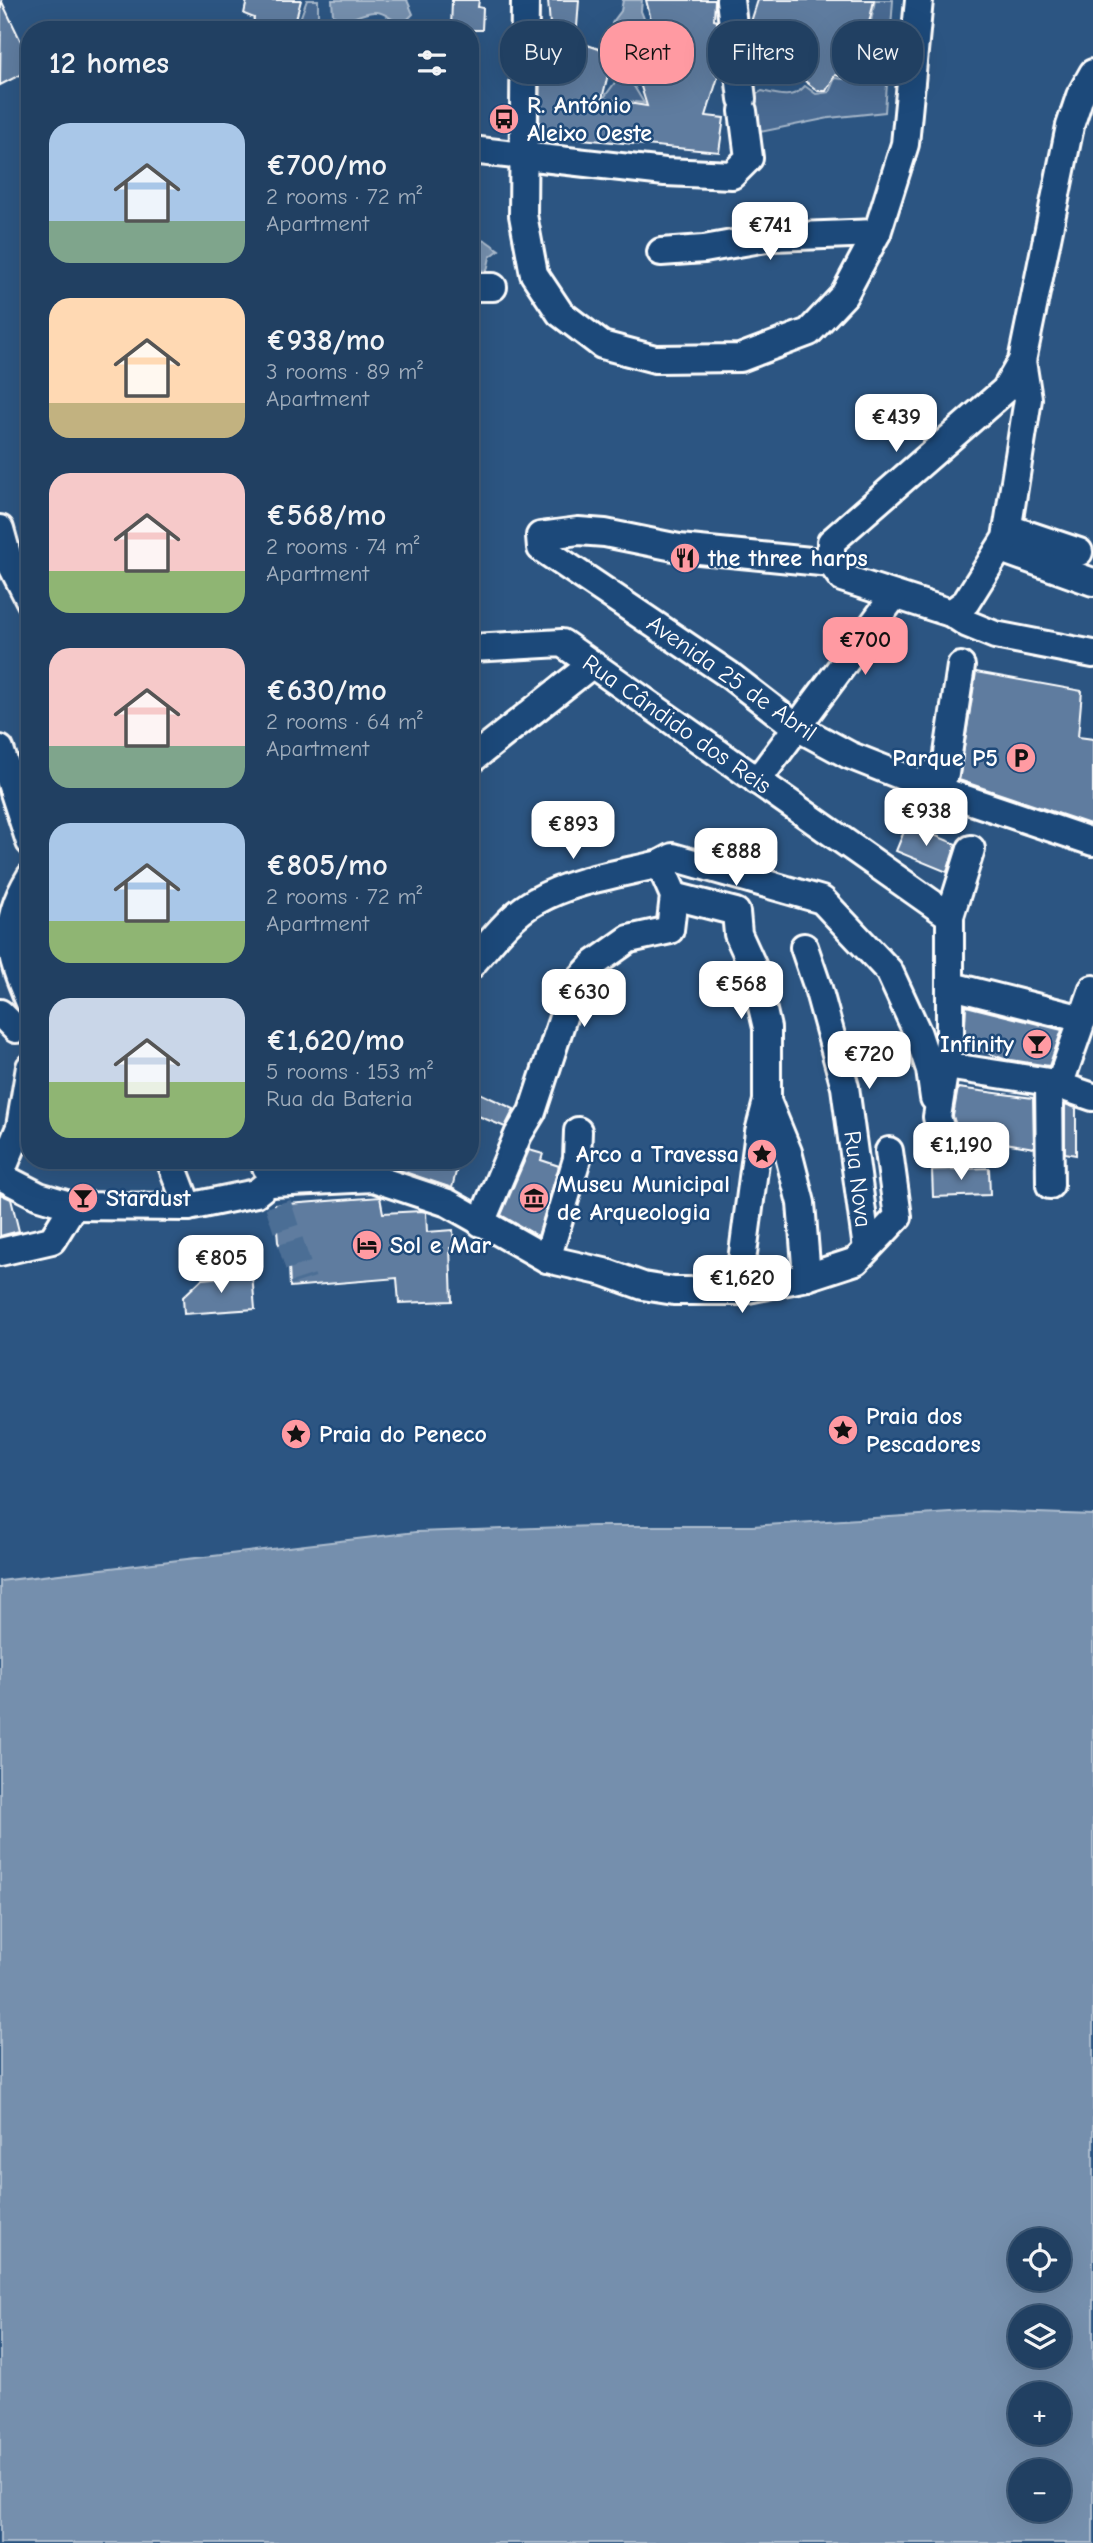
<!DOCTYPE html>
<html lang="en">
<head>
<meta charset="utf-8">
<style>
	body { margin:0; font-family:"Comic Neue",sans-serif; background:#2d4b6b; color:#f1f3f6; height:100vh; display:flex; flex-direction:column; font-size:26px; white-space:nowrap }
	* { box-sizing:border-box; margin:0 }
	p { font-size:23px; color:#a2afbe }
	.icon { flex:none; width:38px; height:38px; fill:none; stroke:currentColor; stroke-width:2; stroke-linecap:round; stroke-linejoin:round }
	.map { position:relative; flex:1; overflow:hidden }
	.side { position:absolute; left:21px; top:21px; width:458px; height:1148px; display:flex; flex-direction:column; background:#214062; border-radius:28px; box-shadow:0 7px 28px #0002,0 0 0 2px #3e5977 }
	.side>* { flex:none }
	.guide { position:absolute; left:500px; top:21px; width:486px; height:63px; display:flex; gap:14px }
	.fabs { position:absolute; left:1008px; top:2228px; display:grid; gap:14px }
	.fabs a { display:grid; place-items:center; width:63px; height:63px; border-radius:50%; background:#214062; box-shadow:0 7px 28px #0002,0 0 0 2px #3e5977; font-size:35px }
	.price { position:absolute; translate:-50% -60px; padding:0 16px; border-radius:14px; background:#fff; color:#222; font-size:23px; line-height:46px; filter:drop-shadow(0 2px 4px #0008) }
	.price::after { content:''; position:absolute; left:50%; top:42px; width:21px; height:16px; margin-left:-10px; background:inherit; clip-path:polygon(0 0,100% 0,50% 100%) }
	.price.selected { background:#ff9aa2; color:#111 }
	ul { padding:0; list-style:none }
	li { display:flex; align-items:center; gap:21px; height:175px; padding:0 28px }
	li span { display:grid; place-items:center; flex:none; width:196px; height:140px; border-radius:21px; color:#555 }
	li>.icon { margin-inline-start:auto }
	span .icon { width:84px; height:84px; fill:#fffc; stroke-width:1 }
	li b { font-size:30px }
	h2 { display:flex; justify-content:space-between; align-items:center; height:84px; padding:0 28px; font-size:30px }
	.tag { padding:0 24px; border-radius:28px; background:#214062; box-shadow:0 7px 28px #0002,0 0 0 2px #3e5977; font-size:24px; line-height:63px }
	.tag.selected { background:#ff9aa2; color:#111 }
	.map>svg:first-child { display:block }
	.green { fill:#486b92; stroke:#a4b5c8; stroke-width:2 }
	.water { fill:#748fad; stroke:#acbcce; stroke-width:2; fill-rule:evenodd }
	.building { fill:#5e7c9f; stroke:#fff; stroke-width:2 }
	.lines { fill:none; stroke-linecap:round; stroke-linejoin:round }
	.minor-tunnel { stroke:#4c6e95; stroke-width:26; stroke-dasharray:26 13; stroke-linecap:butt }
	.minor-casing { stroke:#fff; stroke-width:32 }
	.minor { stroke:#1f4a7a; stroke-width:26 }
	.labels { text-anchor:middle; stroke-width:5; stroke-linejoin:round; paint-order:stroke }
	.poi-label { font-size:24px; font-weight:bold; fill:#fff; stroke:#1f4a7a; text-anchor:start }
	.street-label { font-size:24px; fill:#fff; stroke:#1f4a7a }
</style>
</head>
<body>
<div class="map">
<svg width="1093" height="2543" viewBox="0 0 1093 2543">
	<rect width="100%" height="100%" fill="#2c5582"/>
	<filter id="ink" filterUnits="userSpaceOnUse"><feTurbulence type="fractalNoise" baseFrequency=".0143" numOctaves="2"/><feDisplacementMap in="SourceGraphic" scale="14" xChannelSelector="R" yChannelSelector="G"/><feConvolveMatrix kernelMatrix="1 2 1 2 8 2 1 2 1" color-interpolation-filters="sRGB"/></filter>
	<g filter="url(#ink)">
		<g class="green">
			<polygon points="307,0 318,0 318,15 328,30 296,30"/>
			<path d="M875 0H893L885 112 829 118 750 134 748 99 762 91C778 95 793 100 805 86L816 94 829 92 835 78 860 81Z"/>
			<polygon points="627,66 632,83 644,103 603,99"/>
		</g>
		<g class="water">
			<path d="M332 0H407L413 14 404 23C392 23 388 13 377 12 360 10 348 27 333 15Z"/>
			<polygon points="623,0 642,0 641,11 647,26 645,37 621,38 613,32 612,23 621,11"/>
			<polygon points="485,240 499,250 490,257 487,271 476,270 471,264 472,246"/>
			<path d="M982 1511 1093 1515V2543H0V1581L416 1532 593 1526H752ZM1020 2240H1059V2278H1020ZM1059 2317V2356H1020V2317ZM1020 2394H1059V2432H1020ZM1020 2471H1059V2510H1020Z"/>
		</g>
		<g class="building">
			<polygon points="1,0 30,60 30,70 0,85"/>
			<polygon points="247,0 301,0 294,27 286,24 285,30 272,30 253,25 254,18 244,14"/>
			<polygon points="452,0 479,0 478,7 483,8 482,30 451,30"/>
			<polygon points="548,0 579,0 576,41 613,54 602,99 647,106 638,77 648,74 643,46 655,35 646,0 715,0 714,20 717,21 720,52 712,68 718,77 706,116 724,118 719,152 539,135 540,46 551,38"/>
			<polygon points="758,0 874,0 857,79 835,75 826,91 818,91 801,78 780,83 755,79 749,28"/>
			<polygon points="976,672 1082,691 1078,737 1093,739 1093,814 1090,824 959,780"/>
			<polygon points="907,824 956,844 947,872 896,851"/>
			<polygon points="966,1006 1062,1030 1049,1066 1004,1059 964,1044"/>
			<polygon points="958,1088 1033,1098 1034,1148 959,1135 953,1116"/>
			<polygon points="471,1089 514,1109 505,1127 471,1113"/>
			<polygon points="1065,1104 1076,1108 1076,1155 1065,1153"/>
			<polygon points="529,1150 543,1154 541,1160 559,1166 538,1236 501,1215"/>
			<polygon points="389,1160 459,1160 452,1188 387,1166"/>
			<polygon points="989,1168 990,1195 933,1197 932,1170"/>
			<polygon points="0,1194 11,1199 19,1231 0,1236"/>
			<polygon points="380,1197 383,1213 421,1211 426,1212 427,1232 453,1230 454,1248 450,1248 452,1301 399,1303 397,1278 290,1287 289,1265 278,1242 275,1205"/>
			<polygon points="252,1274 255,1309 184,1314 183,1297 202,1279"/>
		</g>
		<g class="lines">
			<polyline class="minor-tunnel" points="266,1167 303,1281"/>
			<g class="minor-casing">
				<g id="minor">
					<polyline points="525,0 523,215 534,274 560,313 602,345 655,359 740,358 809,332 844,295 877,233 905,144 919,0"/>
					<polyline points="730,0 742,99"/>
					<polyline points="471,150 665,172 732,175 749,158 743,111"/>
					<polyline points="661,252 704,249 772,237 877,233"/>
					<polyline points="471,287 493,287"/>
					<polyline points="1008,528 1079,552"/>
					<polyline points="0,529 8,558 30,601"/>
					<polyline points="1001,549 1093,582"/>
					<polyline points="831,563 831,542 1005,390 1022,361 1070,126 1080,96 1093,73"/>
					<polyline points="951,613 966,602 1006,538 1028,399 1022,361"/>
					<polyline points="471,648 562,643 950,916 950,1035 937,1117 947,1151"/>
					<polyline points="1093,654 995,635 968,624 951,613 842,578 831,563 679,548 605,533 578,531 540,536 541,548 728,674 795,726 849,755 927,786 1093,842"/>
					<polyline points="0,749 30,842"/>
					<polyline points="471,760 591,665"/>
					<polyline points="757,781 894,596"/>
					<polyline points="927,786 931,774 945,774 961,666"/>
					<polyline points="660,864 673,857 822,900 889,971 918,1034 930,1070 934,1098"/>
					<path d="M30 877C0 926 9 953 30 1003"/>
					<polyline points="674,896 736,912 738,934 753,967 767,1028 767,1101 788,1152 801,1203 807,1277"/>
					<polyline points="950,916 971,849"/>
					<polyline points="804,947 818,988 845,1087 867,1249"/>
					<path d="M471 965C490 943 510 915 536 901 573 880 619 874 660 864L674 896 670 930 629 939 595 963 581 978 568 1002 532 1112 518 1135 481 1223"/>
					<polyline points="952,986 1083,1019"/>
					<polyline points="0,1013 16,1029"/>
					<polyline points="946,1066 1049,1082 1093,1097"/>
					<polyline points="1049,1082 1050,1185"/>
					<polyline points="1059,1086 1093,989"/>
					<polyline points="170,1160 188,1207"/>
					<polyline points="264,1160 266,1167"/>
					<polyline points="0,1175 20,1127 30,1067"/>
					<polyline points="0,1176 39,1196 73,1206 188,1207 256,1193 297,1160"/>
					<polyline points="272,1183 373,1178 448,1203 547,1259 604,1272 643,1286 674,1291 738,1291 807,1277 856,1261 898,1217 889,1151"/>
					<polyline points="0,1252 52,1240 73,1206"/>
					<polyline points="547,1259 577,1159 578,1131"/>
					<polyline points="738,1291 759,1132 767,1101"/>
				</g>
			</g>
			<use href="#minor" class="minor"/>
		</g>
	</g>
	<defs>
		<g id="bus-disc" transform="scale(1.575)"><circle r="9.5" fill="#ff9aa2" stroke="#1f4a7a"/><path d="M-5-6H5V4H4V6H2V4H-2V6H-4V4H-5ZM-3.5-4V0h7V-4ZM-3.5 1.2v1.5H-2V1.2ZM2 1.2v1.5H3.5V1.2Z" fill="#111"/></g>
		<g id="restaurant-disc" transform="scale(1.575)"><circle r="9.5" fill="#ff9aa2" stroke="#1f4a7a"/><path d="M-5-6h1v4h1v-4h1v4h1v-4h1v5L-1.5 .5V6h-2V.5L-5-1ZM5-6V6H3V1.5H1.5Q1.5-4 5-6Z" fill="#111"/></g>
		<g id="parking-disc" transform="scale(1.575)"><circle r="9.5" fill="#ff9aa2" stroke="#1f4a7a"/><path d="M-3.5-5.5H1a3.5 3.5 0 0 1 0 7H-1V5.5H-3.5ZM-1-3.4V-.6H.8a1.4 1.4 0 0 0 0-2.8Z" fill="#111"/></g>
		<g id="bar-disc" transform="scale(1.575)"><circle r="9.5" fill="#ff9aa2" stroke="#1f4a7a"/><path d="M-6-5H6L.8 .8V4.5H3.5V6h-7V4.5H-.8V.8Z" fill="#111"/></g>
		<g id="sight-disc" transform="scale(1.575)"><circle r="9.5" fill="#ff9aa2" stroke="#1f4a7a"/><path d="M0-6L1.8-2.2L6-1.7L2.9 1.2L3.7 5.4L0 3.3L-3.7 5.4L-2.9 1.2L-6-1.7L-1.8-2.2Z" fill="#111"/></g>
		<g id="museum-disc" transform="scale(1.575)"><circle r="9.5" fill="#ff9aa2" stroke="#1f4a7a"/><path d="M0-6L6-3V-2H-6V-3ZM-5-1h2V3h-2ZM-1-1h2V3h-2ZM3-1h2V3H3ZM-6 4H6V6H-6Z" fill="#111"/></g>
		<g id="hotel-disc" transform="scale(1.575)"><circle r="9.5" fill="#ff9aa2" stroke="#1f4a7a"/><path d="M-6-4.5h1.5V1H6V5H4.5V3h-9V5H-6ZM-4 0a1.8 1.8 0 1 1 3.6 0ZM.5 0V-2.5h3Q6-2.5 6 0Z" fill="#111"/></g>
	</defs>
	<g fill-rule="evenodd">
		<use href="#bus-disc" x="504" y="119"/>
		<use href="#restaurant-disc" x="685" y="558"/>
		<use href="#parking-disc" x="1021" y="758"/>
		<use href="#bar-disc" x="1037" y="1044"/>
		<use href="#sight-disc" x="762" y="1154"/>
		<use href="#bar-disc" x="83" y="1198"/>
		<use href="#museum-disc" x="534" y="1198"/>
		<use href="#hotel-disc" x="367" y="1245"/>
		<use href="#sight-disc" x="843" y="1430"/>
		<use href="#sight-disc" x="296" y="1434"/>
	</g>
	<g class="labels">
		<g class="poi-label">
			<text x="527" y="113">R. António<tspan x="527" dy="28">Aleixo Oeste</tspan></text>
			<text x="708" y="566">the three harps</text>
			<text x="998" y="766" text-anchor="end">Parque P5</text>
			<text x="1014" y="1052" text-anchor="end">Infinity</text>
			<text x="739" y="1162" text-anchor="end">Arco a Travessa</text>
			<text x="557" y="1192">Museu Municipal<tspan x="557" dy="28">de Arqueologia</tspan></text>
			<text x="106" y="1206">Stardust</text>
			<text x="390" y="1253">Sol e Mar</text>
			<text x="866" y="1424">Praia dos<tspan x="866" dy="28">Pescadores</tspan></text>
			<text x="319" y="1442">Praia do Peneco</text>
		</g>
		<g class="street-label">
			<text transform="translate(732 678) rotate(35)" y="8">Avenida 25 de Abril</text>
			<text transform="translate(677 724) rotate(35)" y="8">Rua Cândido dos Reis</text>
			<text transform="translate(858 1179) rotate(83)" y="8">Rua Nova</text>
		</g>
	</g>
</svg>
<div class="fabs">
<a><svg class="icon" aria-label="locate" viewBox="0 0 24 24"><circle cx="12" cy="12" r="6"/><path d="M12 2v4M12 18v4M2 12h4M18 12h4"/></svg></a>
<a><svg class="icon" aria-label="layers" viewBox="0 0 24 24"><path d="M12 4l9 5-9 5-9-5zM3 14l9 5 9-5"/></svg></a>
<a>+</a>
<a>−</a>
</div>
<b class="price" style="left:770px;top:262px">€741</b>
<b class="price" style="left:896px;top:454px">€439</b>
<b class="price selected" style="left:865px;top:677px">€700</b>
<b class="price" style="left:926px;top:848px">€938</b>
<b class="price" style="left:573px;top:861px">€893</b>
<b class="price" style="left:736px;top:888px">€888</b>
<b class="price" style="left:741px;top:1021px">€568</b>
<b class="price" style="left:584px;top:1029px">€630</b>
<b class="price" style="left:869px;top:1091px">€720</b>
<b class="price" style="left:961px;top:1182px">€1,190</b>
<b class="price" style="left:221px;top:1295px">€805</b>
<b class="price" style="left:742px;top:1315px">€1,620</b>
<div class="guide">
<a class="tag">Buy</a>
<a class="tag selected">Rent</a>
<a class="tag">Filters</a>
<a class="tag">New</a>
</div>
<section class="side">
<h2>12 homes<svg class="icon" aria-label="filters" viewBox="0 0 24 24"><path d="M4 7h16M4 17h16"/><circle cx="9" cy="7" r="2"/><circle cx="15" cy="17" r="2"/></svg></h2>
<ul>
<li><span style="background:linear-gradient(#a9c7e8 70%,#7fa58c 0)"><svg class="icon" aria-label="home" viewBox="0 0 24 24"><path d="M3 11l9-7 9 7M6 9v11h12V9"/></svg></span><div><b>€700/mo</b><p>2 rooms · 72 m²</p><p>Apartment</p></div></li>
<li><span style="background:linear-gradient(#ffd9b3 75%,#c2b280 0)"><svg class="icon" aria-label="home" viewBox="0 0 24 24"><path d="M3 11l9-7 9 7M6 9v11h12V9"/></svg></span><div><b>€938/mo</b><p>3 rooms · 89 m²</p><p>Apartment</p></div></li>
<li><span style="background:linear-gradient(#f6c9c9 70%,#8fb573 0)"><svg class="icon" aria-label="home" viewBox="0 0 24 24"><path d="M3 11l9-7 9 7M6 9v11h12V9"/></svg></span><div><b>€568/mo</b><p>2 rooms · 74 m²</p><p>Apartment</p></div></li>
<li><span style="background:linear-gradient(#f6c9c9 70%,#7fa58c 0)"><svg class="icon" aria-label="home" viewBox="0 0 24 24"><path d="M3 11l9-7 9 7M6 9v11h12V9"/></svg></span><div><b>€630/mo</b><p>2 rooms · 64 m²</p><p>Apartment</p></div></li>
<li><span style="background:linear-gradient(#a9c7e8 70%,#8fb573 0)"><svg class="icon" aria-label="home" viewBox="0 0 24 24"><path d="M3 11l9-7 9 7M6 9v11h12V9"/></svg></span><div><b>€805/mo</b><p>2 rooms · 72 m²</p><p>Apartment</p></div></li>
<li><span style="background:linear-gradient(#c9d6e8 60%,#8fb573 0)"><svg class="icon" aria-label="home" viewBox="0 0 24 24"><path d="M3 11l9-7 9 7M6 9v11h12V9"/></svg></span><div><b>€1,620/mo</b><p>5 rooms · 153 m²</p><p>Rua da Bateria</p></div></li>
</ul>
</section>
</div>
</body>
</html>
